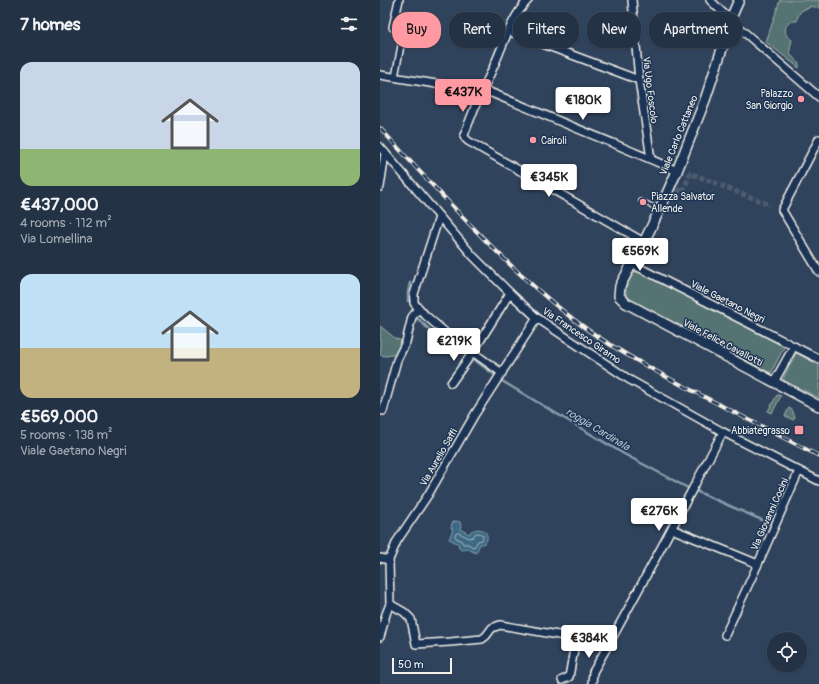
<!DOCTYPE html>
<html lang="en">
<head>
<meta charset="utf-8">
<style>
	body { margin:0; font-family:Pangolin,sans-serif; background:#2c3a4c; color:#f1f3f6; height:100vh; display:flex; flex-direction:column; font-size:15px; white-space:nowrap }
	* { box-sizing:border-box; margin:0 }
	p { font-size:13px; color:#a3aab3 }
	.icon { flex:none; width:22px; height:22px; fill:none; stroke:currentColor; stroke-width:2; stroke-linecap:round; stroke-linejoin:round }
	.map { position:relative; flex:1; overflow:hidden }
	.panel { display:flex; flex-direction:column; background:#243245; width:380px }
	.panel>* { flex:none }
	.hud { position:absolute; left:12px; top:12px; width:367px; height:36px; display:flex; gap:8px }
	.controls { position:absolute; left:387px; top:632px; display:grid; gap:8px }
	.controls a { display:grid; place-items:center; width:40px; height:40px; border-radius:50%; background:#243245; box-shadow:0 1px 3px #0004,0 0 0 1px #414d5e; font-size:20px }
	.scale { position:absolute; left:12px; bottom:10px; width:60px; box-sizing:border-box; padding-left:4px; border:2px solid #f4f1e8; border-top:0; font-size:11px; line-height:14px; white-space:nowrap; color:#f4f1e8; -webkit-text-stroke:3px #1d3557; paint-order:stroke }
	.price { position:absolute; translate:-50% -34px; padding:0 9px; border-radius:4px; background:#fff; color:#222; font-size:13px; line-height:26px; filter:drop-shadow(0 1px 2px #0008) }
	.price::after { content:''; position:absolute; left:50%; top:24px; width:12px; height:9px; margin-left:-6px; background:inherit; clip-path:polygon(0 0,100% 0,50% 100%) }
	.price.on { background:#ff9aa2; color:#111 }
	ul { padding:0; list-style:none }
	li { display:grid; align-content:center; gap:8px; height:212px; padding:0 20px }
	li span { display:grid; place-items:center; height:124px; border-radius:12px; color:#555 }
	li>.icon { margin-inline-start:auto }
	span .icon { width:72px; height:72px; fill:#fffc; stroke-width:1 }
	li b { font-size:17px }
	h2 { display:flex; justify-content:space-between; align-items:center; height:48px; padding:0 20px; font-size:17px }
	.chip { padding:0 14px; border-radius:16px; background:#243245; box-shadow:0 1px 3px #0004,0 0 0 1px #414d5e; font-size:14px; line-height:36px }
	.chip.on { background:#ff9aa2; color:#111 }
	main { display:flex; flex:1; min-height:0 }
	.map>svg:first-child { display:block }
	.green { fill:#547372; stroke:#a4b2ad }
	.water { fill:#3e6984; stroke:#879fac }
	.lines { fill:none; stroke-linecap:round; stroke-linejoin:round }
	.shore { stroke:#abbbc0; stroke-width:1 }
	.stream { stroke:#879fac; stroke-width:2.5 }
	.pedestrian-tunnel { stroke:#4d5d71; stroke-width:5; stroke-dasharray:5 2.5; stroke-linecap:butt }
	.service-casing { stroke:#f4f1e8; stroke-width:6 }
	.pedestrian-casing { stroke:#f4f1e8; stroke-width:8 }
	.minor-casing { stroke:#f4f1e8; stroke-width:10 }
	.tertiary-casing { stroke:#f4f1e8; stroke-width:12 }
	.service { stroke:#1d3557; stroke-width:3.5 }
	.pedestrian { stroke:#1d3557; stroke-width:5 }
	.minor { stroke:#1d3557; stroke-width:7 }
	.tertiary { stroke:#1d3557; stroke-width:9 }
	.rail-casing { stroke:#f4f1e8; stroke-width:4 }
	.rail { stroke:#1d3557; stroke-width:2.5; stroke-dasharray:8; stroke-linecap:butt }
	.poi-dot { fill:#ff9aa2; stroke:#1d3557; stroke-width:1.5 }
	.labels { text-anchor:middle; stroke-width:3; stroke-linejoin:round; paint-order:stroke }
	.street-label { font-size:10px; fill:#f4f1e8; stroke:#1d3557 }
	.poi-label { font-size:10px; fill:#f4f1e8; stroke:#1d3557; text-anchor:end }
	.water-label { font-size:11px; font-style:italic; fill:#b4c1c5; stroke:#1d3557 }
</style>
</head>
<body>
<main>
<section class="panel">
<h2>7 homes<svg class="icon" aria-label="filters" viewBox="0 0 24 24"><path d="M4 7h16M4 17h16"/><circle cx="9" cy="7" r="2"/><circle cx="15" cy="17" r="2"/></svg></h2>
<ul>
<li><span style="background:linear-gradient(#c9d6e8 70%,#8fb573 0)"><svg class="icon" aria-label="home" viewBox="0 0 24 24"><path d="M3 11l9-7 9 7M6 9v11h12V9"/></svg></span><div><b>€437,000</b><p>4 rooms · 112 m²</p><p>Via Lomellina</p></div></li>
<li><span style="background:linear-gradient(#bfe0f5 60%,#c2b280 0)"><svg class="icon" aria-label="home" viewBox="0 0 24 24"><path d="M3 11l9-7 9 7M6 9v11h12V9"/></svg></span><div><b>€569,000</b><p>5 rooms · 138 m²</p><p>Viale Gaetano Negri</p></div></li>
</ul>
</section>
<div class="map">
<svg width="439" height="684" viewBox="0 0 439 684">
	<rect width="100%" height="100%" fill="#30435c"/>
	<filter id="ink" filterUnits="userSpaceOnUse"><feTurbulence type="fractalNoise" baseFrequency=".025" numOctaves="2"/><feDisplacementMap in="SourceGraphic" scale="8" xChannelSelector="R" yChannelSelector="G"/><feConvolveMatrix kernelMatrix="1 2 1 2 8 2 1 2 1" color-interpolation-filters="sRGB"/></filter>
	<g filter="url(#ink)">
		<g class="green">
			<path d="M400 0H439V8L430 6 429 8C421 9 418 14 417 21 404 20 401 35 412 40 411 44 410 47 410 51 410 59 421 60 419 68L386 42Z"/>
			<path d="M257 272 262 273 404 347 391 373 253 302C241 293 247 284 253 273Z"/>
			<polygon points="0,326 16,339 23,341 18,354 6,356 0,355"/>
			<polygon points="416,353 439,365 439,398 403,380 404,377"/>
			<polygon points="397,395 401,396 392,413 388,411"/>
			<polygon points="409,408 412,410 415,418 413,420 405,416"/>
		</g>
		<path class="water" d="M76 521 80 522 81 526 80 529 89 534H90V532C108 521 113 545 100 544L96 553 86 548 83 550H81L78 547 79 544 69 539 73 530 71 528 72 523Z"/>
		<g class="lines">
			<polygon class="shore" points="77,533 79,533 89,538 93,537 96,533 99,533 103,535 103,538 102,540 98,541 95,546 93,547 88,544 83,544 81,540 76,538 75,536"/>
			<g class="stream">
				<polyline points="28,301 28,292 30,283"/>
				<polyline points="38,319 52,332 88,355"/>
				<polyline points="92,358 116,376"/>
				<polyline points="122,381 244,454 308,488"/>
				<polyline points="316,491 393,525"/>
			</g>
			<polyline class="pedestrian-tunnel" points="290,186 303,192 310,173 390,205"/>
			<g class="service-casing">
				<polyline id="service" points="261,201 279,209"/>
			</g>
			<g class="pedestrian-casing">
				<path id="pedestrian" d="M13 27C19 28 23 28 23 35L15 77"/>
			</g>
			<g class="minor-casing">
				<g id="minor">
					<path d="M148 0C130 19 123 47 112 70 109 77 106 84 102 89L84 135 85 138 88 141 264 242"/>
					<polyline points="252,0 259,80 271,159"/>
					<polyline points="330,0 350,20 439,97"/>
					<polyline points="13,27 19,0"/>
					<polyline points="128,31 259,80"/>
					<path d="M0 75 94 90 102 89C146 107 190 126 235 144 255 153 276 161 297 171"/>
					<polyline points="439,139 402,210 439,272"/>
					<polyline points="0,147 93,256 130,293 157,318 250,380 343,432 439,481"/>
					<polyline points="0,187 5,153"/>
					<polyline points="59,217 34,294 34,303 45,315 67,334 122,373"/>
					<polyline points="252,264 439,359"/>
					<polyline points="394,382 414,346"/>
					<polyline points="71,383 93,352 130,293"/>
					<polyline points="3,411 17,360 26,342 32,317 39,308"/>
					<polyline points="292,529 378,564 419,471"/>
					<polyline points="0,558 9,560"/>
					<polyline points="10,604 24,612 31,619 36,644 70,642 102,639 106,636 112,628 120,625 196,638 231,641"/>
					<polyline points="345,635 378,564"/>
					<polyline points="0,637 6,614 10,604 9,560 17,541 48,495 95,414 157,318"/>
					<polyline points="182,680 189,677 196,638"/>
					<path d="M212 684 213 672C258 593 300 512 343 432"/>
				</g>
			</g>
			<g class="tertiary-casing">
				<polyline id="tertiary" points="359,0 350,20 346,37 325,100 297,171 280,209 264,242 240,286 239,296 246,303 439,406"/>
			</g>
			<use href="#service" class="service"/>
			<use href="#pedestrian" class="pedestrian"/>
			<use href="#minor" class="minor"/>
			<use href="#tertiary" class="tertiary"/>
			<g class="rail-casing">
				<path id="rail" d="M0 128C25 156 50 183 76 210 117 253 159 295 208 330 241 353 277 372 313 391 355 413 397 434 439 456"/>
			</g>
			<use href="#rail" class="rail"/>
		</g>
	</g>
	<g class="poi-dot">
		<circle cx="421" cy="99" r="4"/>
		<circle cx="153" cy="140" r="4"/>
		<circle cx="263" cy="202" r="4"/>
		<rect x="414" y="425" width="10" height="10" rx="2"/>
	</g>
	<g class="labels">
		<g class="street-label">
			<text transform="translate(271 90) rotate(83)" y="4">Via Ugo Foscolo</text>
			<text transform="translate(298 135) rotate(-68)" y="4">Viale Carlo Cattaneo</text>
			<text transform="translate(348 301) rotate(27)" y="4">Viale Gaetano Negri</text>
			<text transform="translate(202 335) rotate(34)" y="4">Via Francesco Giramo</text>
			<text transform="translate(343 342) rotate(28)" y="4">Viale Felice Cavallotti</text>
			<text transform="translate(58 457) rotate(-60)" y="4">Via Aurelio Saffi</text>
			<text transform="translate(389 514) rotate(-66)" y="4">Via Giovanni Cocini</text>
		</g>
		<g class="poi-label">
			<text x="413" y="97">Palazzo<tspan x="413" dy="12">San Giorgio</tspan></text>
			<text x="161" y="144" text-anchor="start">Cairoli</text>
			<text x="271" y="200" text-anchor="start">Piazza Salvator<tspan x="271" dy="12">Allende</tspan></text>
			<text x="410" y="434">Abbiategrasso</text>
		</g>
		<g class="water-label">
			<text transform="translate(218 429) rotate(31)" y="4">roggia Cardinala</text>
		</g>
	</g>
</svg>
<div class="controls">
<a><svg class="icon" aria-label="locate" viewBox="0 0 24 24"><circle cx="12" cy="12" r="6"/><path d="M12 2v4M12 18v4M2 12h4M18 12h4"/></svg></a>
</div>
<div class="scale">50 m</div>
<b class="price on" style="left:83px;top:113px">€437K</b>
<b class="price" style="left:203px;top:121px">€180K</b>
<b class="price" style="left:169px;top:198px">€345K</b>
<b class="price" style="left:260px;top:272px">€569K</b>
<b class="price" style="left:74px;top:362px">€219K</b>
<b class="price" style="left:279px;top:532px">€276K</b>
<b class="price" style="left:209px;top:659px">€384K</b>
<div class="hud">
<a class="chip on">Buy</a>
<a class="chip">Rent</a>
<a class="chip">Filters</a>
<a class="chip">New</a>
<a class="chip">Apartment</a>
</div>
</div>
</main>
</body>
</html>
